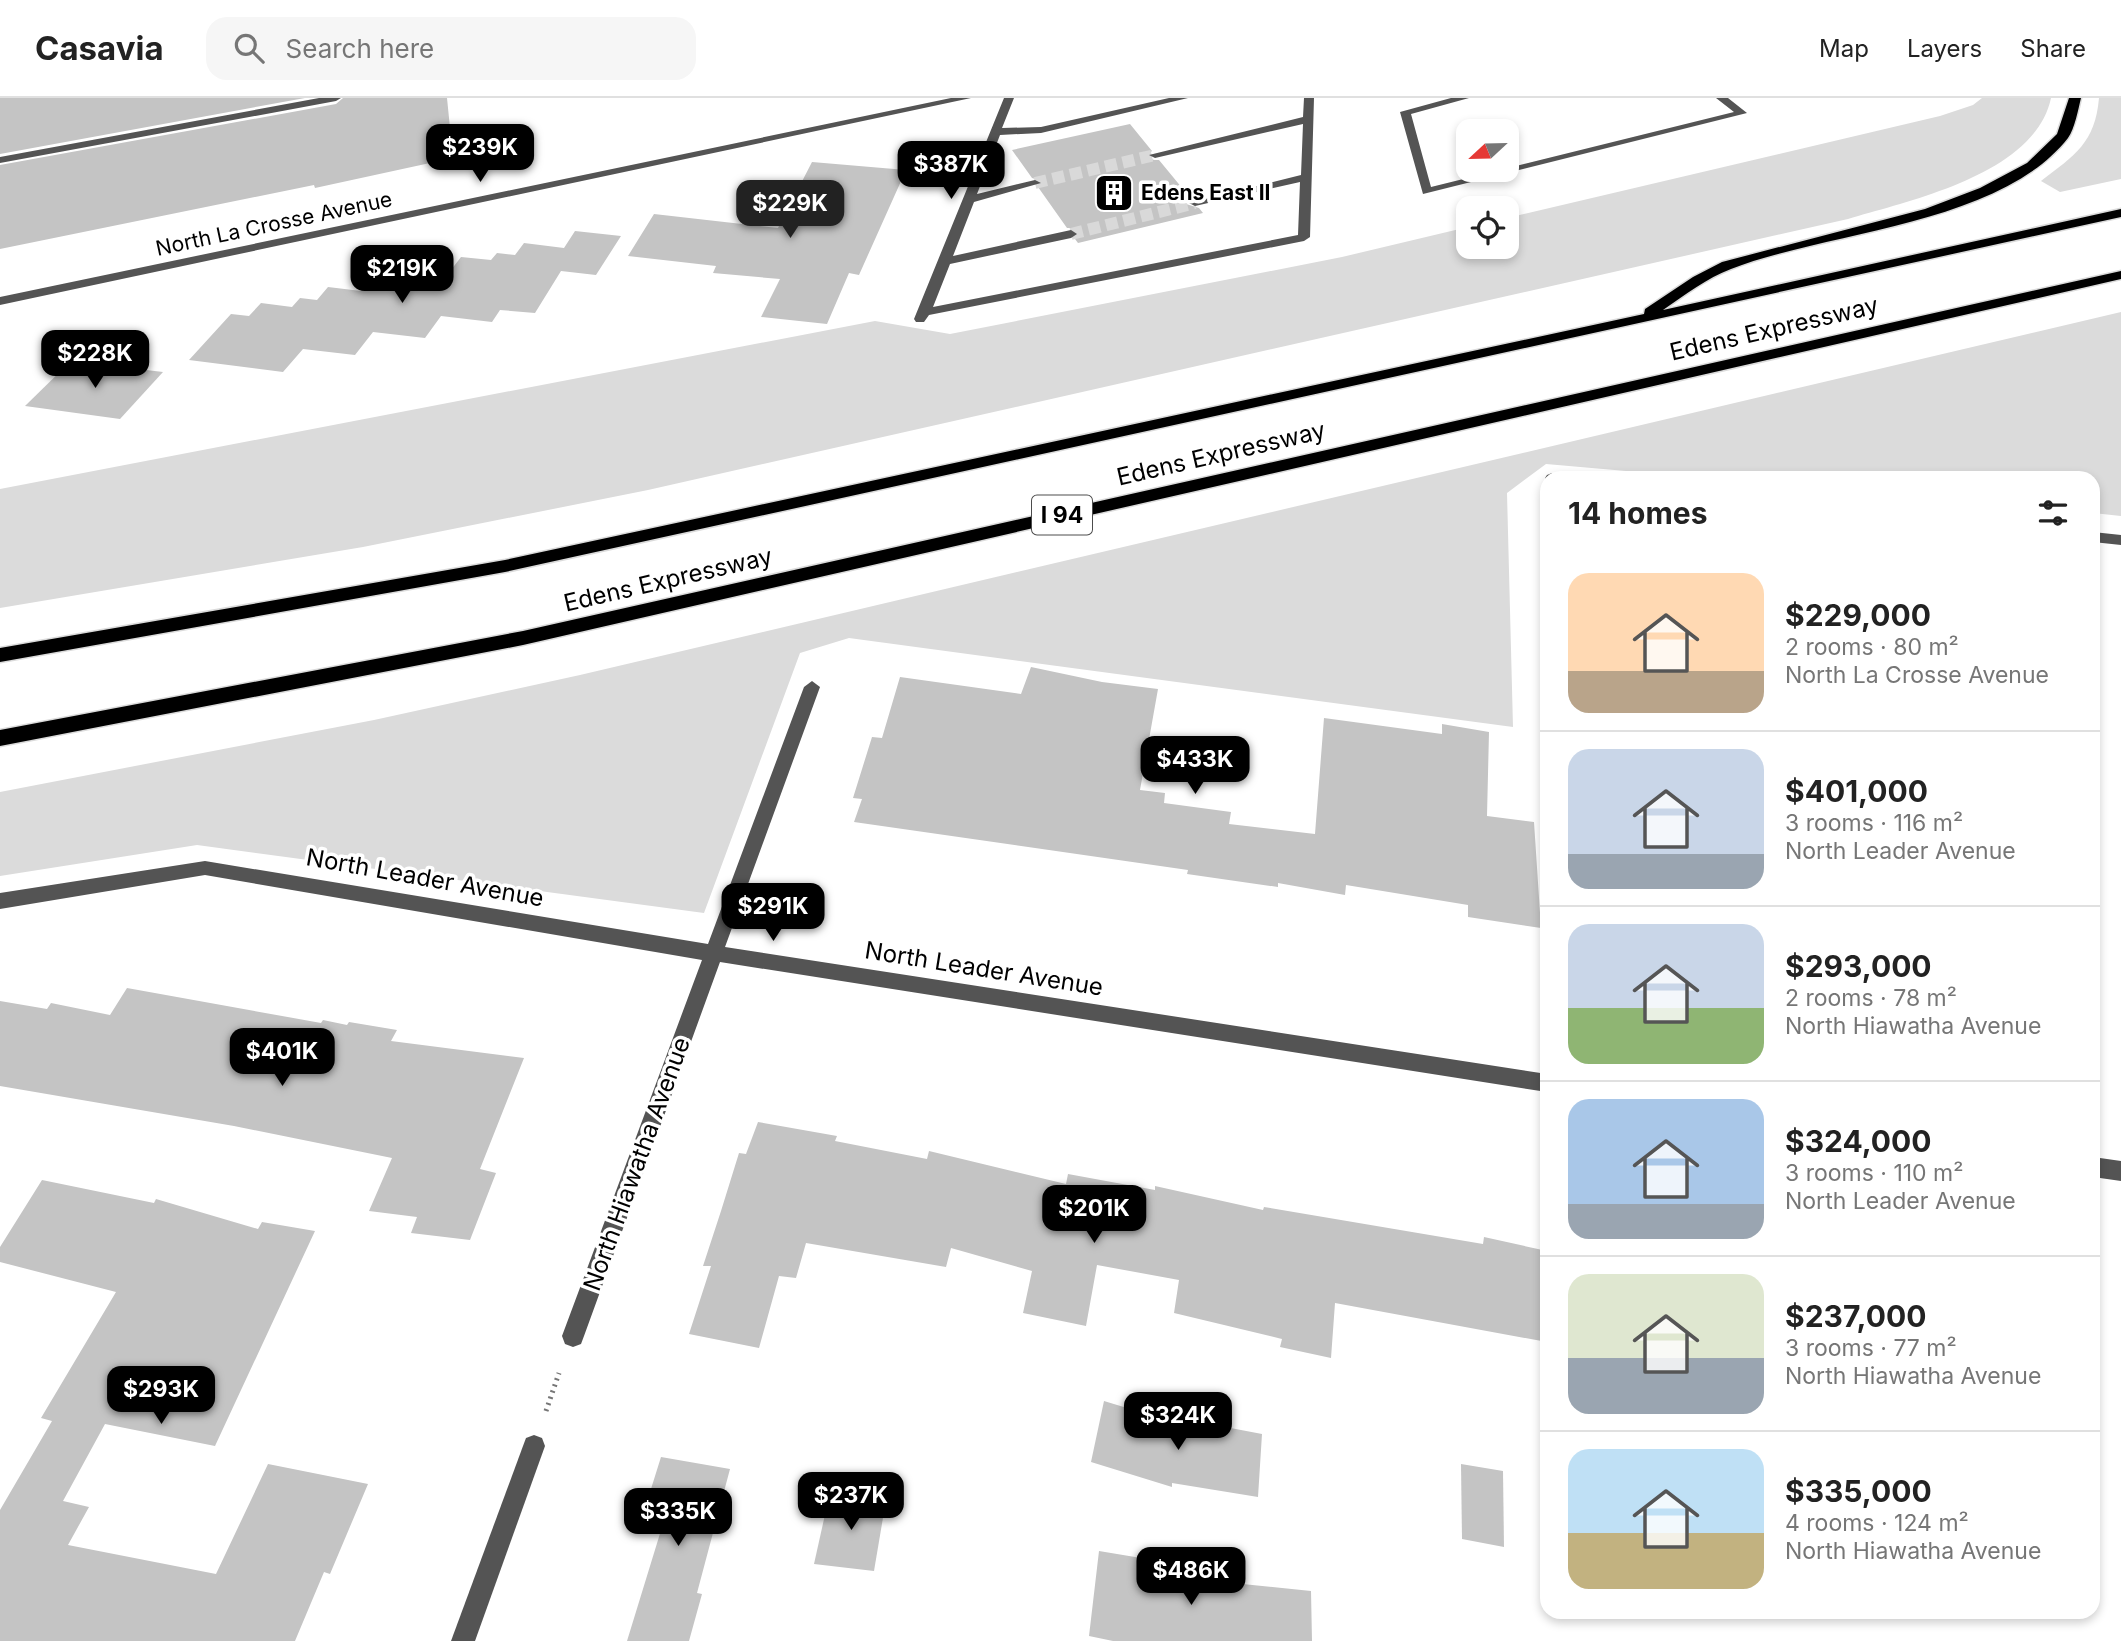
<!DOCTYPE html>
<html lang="en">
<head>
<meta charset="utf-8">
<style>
	body { margin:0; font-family:Inter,sans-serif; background:#f6f6f6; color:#222; height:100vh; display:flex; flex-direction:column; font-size:26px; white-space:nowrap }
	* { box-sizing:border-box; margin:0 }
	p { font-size:23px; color:#767676 }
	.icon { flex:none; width:38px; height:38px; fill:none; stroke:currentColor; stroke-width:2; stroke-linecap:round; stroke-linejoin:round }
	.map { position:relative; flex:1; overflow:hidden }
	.panel { position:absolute; left:1540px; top:373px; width:560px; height:1148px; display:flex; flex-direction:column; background:#fff; border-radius:21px; box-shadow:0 4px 10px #0003 }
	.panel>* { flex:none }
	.needle { width:46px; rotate:248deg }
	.fabs { position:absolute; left:1456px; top:21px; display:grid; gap:14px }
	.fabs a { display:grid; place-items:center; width:63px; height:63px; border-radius:14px; background:#fff; box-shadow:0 4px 10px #0003; font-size:35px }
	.price { position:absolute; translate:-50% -60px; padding:0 16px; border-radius:14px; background:#000; color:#fff; font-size:23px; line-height:46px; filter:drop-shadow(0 2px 4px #0008) }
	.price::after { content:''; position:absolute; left:50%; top:42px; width:21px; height:16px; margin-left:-10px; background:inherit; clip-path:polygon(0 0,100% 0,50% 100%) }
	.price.active { background:#222; color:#fff }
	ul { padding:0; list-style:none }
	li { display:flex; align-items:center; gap:21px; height:175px; padding:0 28px }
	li+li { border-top:2px solid #e0e0e0 }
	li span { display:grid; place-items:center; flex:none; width:196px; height:140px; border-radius:21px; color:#555 }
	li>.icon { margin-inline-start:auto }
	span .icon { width:84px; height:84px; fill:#fffc; stroke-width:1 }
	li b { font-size:30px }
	h2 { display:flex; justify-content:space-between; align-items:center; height:84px; padding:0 28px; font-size:30px }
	header { display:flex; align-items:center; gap:42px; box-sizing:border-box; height:98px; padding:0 35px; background:#fff; border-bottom:2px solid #e0e0e0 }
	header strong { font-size:33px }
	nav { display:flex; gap:38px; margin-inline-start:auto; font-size:24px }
	.search { width:490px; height:63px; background:#f6f6f6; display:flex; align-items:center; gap:18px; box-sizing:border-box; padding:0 24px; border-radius:21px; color:#767676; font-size:26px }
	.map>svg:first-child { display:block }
	.green { fill:#dbdbdb }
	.building { fill:#c4c4c4 }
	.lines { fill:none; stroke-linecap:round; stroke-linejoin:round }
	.minor-tunnel { stroke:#d9d9d9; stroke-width:12; stroke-dasharray:12 6; stroke-linecap:butt }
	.highway-casing { stroke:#dbdbdb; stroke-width:3 }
	.path { stroke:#767676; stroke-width:5; stroke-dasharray:2 4.5; stroke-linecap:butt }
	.minor { fill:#545454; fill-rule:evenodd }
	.highway { fill:#000; fill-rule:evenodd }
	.labels { text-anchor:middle; stroke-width:7; stroke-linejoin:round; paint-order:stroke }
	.far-poi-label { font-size:21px; font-weight:bold; fill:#000; stroke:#fff; text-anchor:start }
	.far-street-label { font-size:21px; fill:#000; stroke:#fff }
	.shield { fill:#fff; stroke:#4c4c4c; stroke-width:2 }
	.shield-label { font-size:23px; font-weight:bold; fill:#000 }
	.street-label { font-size:24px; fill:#000; stroke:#fff }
</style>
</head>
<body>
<header>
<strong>Casavia</strong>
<div class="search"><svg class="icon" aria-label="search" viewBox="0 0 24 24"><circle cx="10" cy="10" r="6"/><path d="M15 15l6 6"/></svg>Search here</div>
<nav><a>Map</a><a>Layers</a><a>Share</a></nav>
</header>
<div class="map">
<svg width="2121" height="1543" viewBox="0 0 2121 1543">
	<rect width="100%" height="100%" fill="#fff"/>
	<g class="green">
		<path d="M1982 0H2051C2035 76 1912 102 1848 121L648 392 363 449 0 510V391L875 223 950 236 1342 159 1468 129V149H1507V120L1940 18 1973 7Z"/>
		<path d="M2099 0H2121V81L2060 94 2041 83C2075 57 2095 45 2099 0Z"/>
		<polygon points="2121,214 2121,418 2093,415 2093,380 1706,380 1546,366 1507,395 1513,629 849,540 800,555 704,815 197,747 0,778 0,694 374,622 580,577"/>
	</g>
	<g class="building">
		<polygon points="0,0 305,0 0,56"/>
		<polygon points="343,0 447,0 453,60 315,90 314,87 0,151 0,67 336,6"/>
		<polygon points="1130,26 1152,53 1146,58 1154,62 1159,62 1192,102 1186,106 1199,110 1203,115 1078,145 1075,141 1079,135 1072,130 1067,130 1038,89 1044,84 1032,80 1012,52"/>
		<polygon points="812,64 906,72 859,177 849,175 827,226 761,219 780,181 713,175 716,168 628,158 654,116 778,130"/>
		<polygon points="575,133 621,138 596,177 561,173 535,215 500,212 492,224 441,218 425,240 373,234 355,257 303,251 283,274 189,262 231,216 249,218 261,205 292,209 300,200 317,202 328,189 361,193 367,185 385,187 396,174 428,177 434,170 451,172 461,159 491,162 497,155 515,157 524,145 564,150"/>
		<polygon points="71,263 163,274 120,321 25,308"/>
		<polygon points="1031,569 1102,584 1158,591 1140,692 1165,695 1164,705 1231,714 1229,726 1315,736 1324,620 1442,636 1442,626 1489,634 1487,718 1534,724 1541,830 1468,819 1468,807 1346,787 1345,797 1278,785 1278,789 1187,776 1188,772 854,724 862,701 853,700 872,639 882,640 900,579 1021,596"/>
		<polygon points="127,890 321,925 323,922 347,927 349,924 397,932 391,943 524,960 480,1071 496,1075 470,1142 411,1135 417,1119 369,1113 392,1060 234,1028 0,988 0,903 47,911 51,905 110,917"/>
		<polygon points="758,1024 837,1038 835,1043 927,1061 929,1053 1066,1086 1068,1076 1155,1092 1155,1088 1263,1112 1264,1109 1483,1146 1484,1139 1547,1153 1547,1244 1335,1205 1331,1260 1280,1249 1282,1241 1174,1215 1179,1182 1097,1167 1086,1228 1023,1215 1032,1173 951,1150 946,1169 806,1145 796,1180 779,1178 759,1250 689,1236 711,1168 703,1168 721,1113 739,1055 746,1056"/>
		<polygon points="42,1082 154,1105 156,1101 258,1131 262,1124 315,1133 215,1348 105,1326 63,1403 89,1409 68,1447 216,1476 268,1366 368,1386 330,1476 324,1474 295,1543 0,1543 0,1412 52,1323 41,1320 116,1194 0,1164 0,1149"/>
		<polygon points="1104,1303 1219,1338 1220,1328 1262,1336 1258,1399 1172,1385 1172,1389 1091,1364"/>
		<polygon points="661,1359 730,1371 697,1495 702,1496 689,1543 627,1543 662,1429 640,1426"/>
		<polygon points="1461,1366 1503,1373 1504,1449 1462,1441"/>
		<polygon points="830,1394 886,1402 874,1473 814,1466"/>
		<polygon points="1099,1453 1165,1464 1164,1478 1311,1493 1312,1543 1113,1543 1089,1538"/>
	</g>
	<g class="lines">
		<g class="minor-tunnel">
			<polyline points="1035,85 1155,57"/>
			<polyline points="1071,136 1195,105"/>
		</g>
		<g class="highway-casing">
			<g id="highway">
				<path d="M2069 0H2081C2078 12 2075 30 2068 40 2000 127 1828 133 1731 171 1707 180 1685 197 1663 212L2121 111V119L505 474 0 564V550L505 462 1644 216 1645 211 1693 179 1722 164 1925 111 1980 90 2027 65 2057 36Z"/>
				<polygon points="2121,173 2121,181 523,547 0,648 0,632 523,533"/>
			</g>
		</g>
		<polyline class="path" points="546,1313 559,1275"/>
		<g class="minor">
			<polygon points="319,0 341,0 336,3 0,65 0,59"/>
			<polygon points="951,0 971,0 0,207 0,199"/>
			<polygon points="1004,0 1014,0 1002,30 1041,29 1169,0 1188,0 1041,35 1000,37 977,96 1035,82 1041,85 974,104 953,158 1071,132 1077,136 1071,140 950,166 933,209 1298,137 1300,84 1195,108 1189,105 1301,77 1303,26 1155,60 1149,57 1303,19 1304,0 1314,0 1310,139 1304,143 929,217 924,224 916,224 914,221"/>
			<polygon points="1451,0 1469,0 1411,16 1431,89 1734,14 1716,0 1728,0 1747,15 1423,96 1400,14"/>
			<polygon points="1552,375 1560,380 1547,380 1547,383 1545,380 1547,377"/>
			<polygon points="2093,434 2121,437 2121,447 2093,444"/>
			<polygon points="812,583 820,589 725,849 1547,976 1547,994 720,864 584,1238 581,1246 573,1249 565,1246 562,1238 702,862 205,777 0,811 0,795 205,763 708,846 804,589"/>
			<polygon points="2093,1059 2121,1063 2121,1083 2093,1079"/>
			<polygon points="534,1337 542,1340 545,1348 475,1543 451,1543 523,1348 526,1340"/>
		</g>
		<use href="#highway" class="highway"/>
	</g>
	<defs>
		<g id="building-square" transform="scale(2.0125)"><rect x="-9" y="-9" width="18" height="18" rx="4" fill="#000" stroke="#fff"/><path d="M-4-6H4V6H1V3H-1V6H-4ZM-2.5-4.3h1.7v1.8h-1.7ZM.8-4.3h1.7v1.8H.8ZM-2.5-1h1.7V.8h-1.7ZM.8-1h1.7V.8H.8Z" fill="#fff"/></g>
	</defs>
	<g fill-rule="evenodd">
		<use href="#building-square" x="1114" y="95"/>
	</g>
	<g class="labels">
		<g class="far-poi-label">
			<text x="1141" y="102">Edens East II</text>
		</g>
		<g class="far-street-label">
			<text transform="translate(274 126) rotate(-12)" y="7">North La Crosse Avenue</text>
		</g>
		<rect class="shield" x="1032" y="397.5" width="60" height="39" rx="5"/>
		<g class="shield-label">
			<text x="1062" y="425">I 94</text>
		</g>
		<g class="street-label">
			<text transform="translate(1774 231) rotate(-13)" y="8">Edens Expressway</text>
			<text transform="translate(1221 356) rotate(-13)" y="8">Edens Expressway</text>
			<text transform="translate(668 482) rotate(-13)" y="8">Edens Expressway</text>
			<text transform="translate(425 780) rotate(10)" y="8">North Leader Avenue</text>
			<text transform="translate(984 871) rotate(9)" y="8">North Leader Avenue</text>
			<text transform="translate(637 1066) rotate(-70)" y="8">North Hiawatha Avenue</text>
		</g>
	</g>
</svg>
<div class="fabs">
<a><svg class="needle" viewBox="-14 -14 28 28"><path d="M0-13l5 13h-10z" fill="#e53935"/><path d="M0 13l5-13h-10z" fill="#767676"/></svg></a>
<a><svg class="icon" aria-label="locate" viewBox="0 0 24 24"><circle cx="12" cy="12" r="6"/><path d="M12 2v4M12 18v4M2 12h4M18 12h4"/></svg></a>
</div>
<b class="price" style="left:480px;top:86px">$239K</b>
<b class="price" style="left:951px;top:103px">$387K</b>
<b class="price active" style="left:790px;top:142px">$229K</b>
<b class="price" style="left:402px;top:207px">$219K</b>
<b class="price" style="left:95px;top:292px">$228K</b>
<b class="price" style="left:1195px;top:698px">$433K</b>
<b class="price" style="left:773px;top:845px">$291K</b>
<b class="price" style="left:282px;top:990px">$401K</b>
<b class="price" style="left:1094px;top:1147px">$201K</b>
<b class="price" style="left:161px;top:1328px">$293K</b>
<b class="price" style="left:1178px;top:1354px">$324K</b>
<b class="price" style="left:851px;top:1434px">$237K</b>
<b class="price" style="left:678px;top:1450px">$335K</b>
<b class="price" style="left:1191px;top:1509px">$486K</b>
<section class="panel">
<h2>14 homes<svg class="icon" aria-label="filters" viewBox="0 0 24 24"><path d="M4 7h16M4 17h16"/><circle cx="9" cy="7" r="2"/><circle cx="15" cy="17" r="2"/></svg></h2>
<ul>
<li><span style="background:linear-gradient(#ffd9b3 70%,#b9a48a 0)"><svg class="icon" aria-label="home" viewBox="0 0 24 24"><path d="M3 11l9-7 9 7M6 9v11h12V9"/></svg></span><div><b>$229,000</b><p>2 rooms · 80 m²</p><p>North La Crosse Avenue</p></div></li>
<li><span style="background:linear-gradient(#c9d6e8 75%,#9aa5b1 0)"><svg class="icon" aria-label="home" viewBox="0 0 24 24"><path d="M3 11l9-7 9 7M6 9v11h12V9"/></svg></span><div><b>$401,000</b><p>3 rooms · 116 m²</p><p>North Leader Avenue</p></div></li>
<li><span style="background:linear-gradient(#c9d6e8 60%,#8fb573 0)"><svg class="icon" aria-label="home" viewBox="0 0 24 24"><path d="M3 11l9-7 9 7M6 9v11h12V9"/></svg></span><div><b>$293,000</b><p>2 rooms · 78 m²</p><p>North Hiawatha Avenue</p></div></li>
<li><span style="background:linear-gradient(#a9c7e8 75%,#9aa5b1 0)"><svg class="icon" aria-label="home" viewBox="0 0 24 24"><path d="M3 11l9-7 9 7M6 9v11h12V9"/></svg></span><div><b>$324,000</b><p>3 rooms · 110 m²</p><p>North Leader Avenue</p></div></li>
<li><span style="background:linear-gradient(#dfe7d0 60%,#9aa5b1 0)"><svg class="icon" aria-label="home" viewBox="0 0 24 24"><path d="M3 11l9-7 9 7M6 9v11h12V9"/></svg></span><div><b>$237,000</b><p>3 rooms · 77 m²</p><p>North Hiawatha Avenue</p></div></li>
<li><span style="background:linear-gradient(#bfe0f5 60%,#c2b280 0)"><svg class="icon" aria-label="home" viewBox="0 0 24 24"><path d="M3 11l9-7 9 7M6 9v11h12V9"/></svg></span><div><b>$335,000</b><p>4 rooms · 124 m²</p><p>North Hiawatha Avenue</p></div></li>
</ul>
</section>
</div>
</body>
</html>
